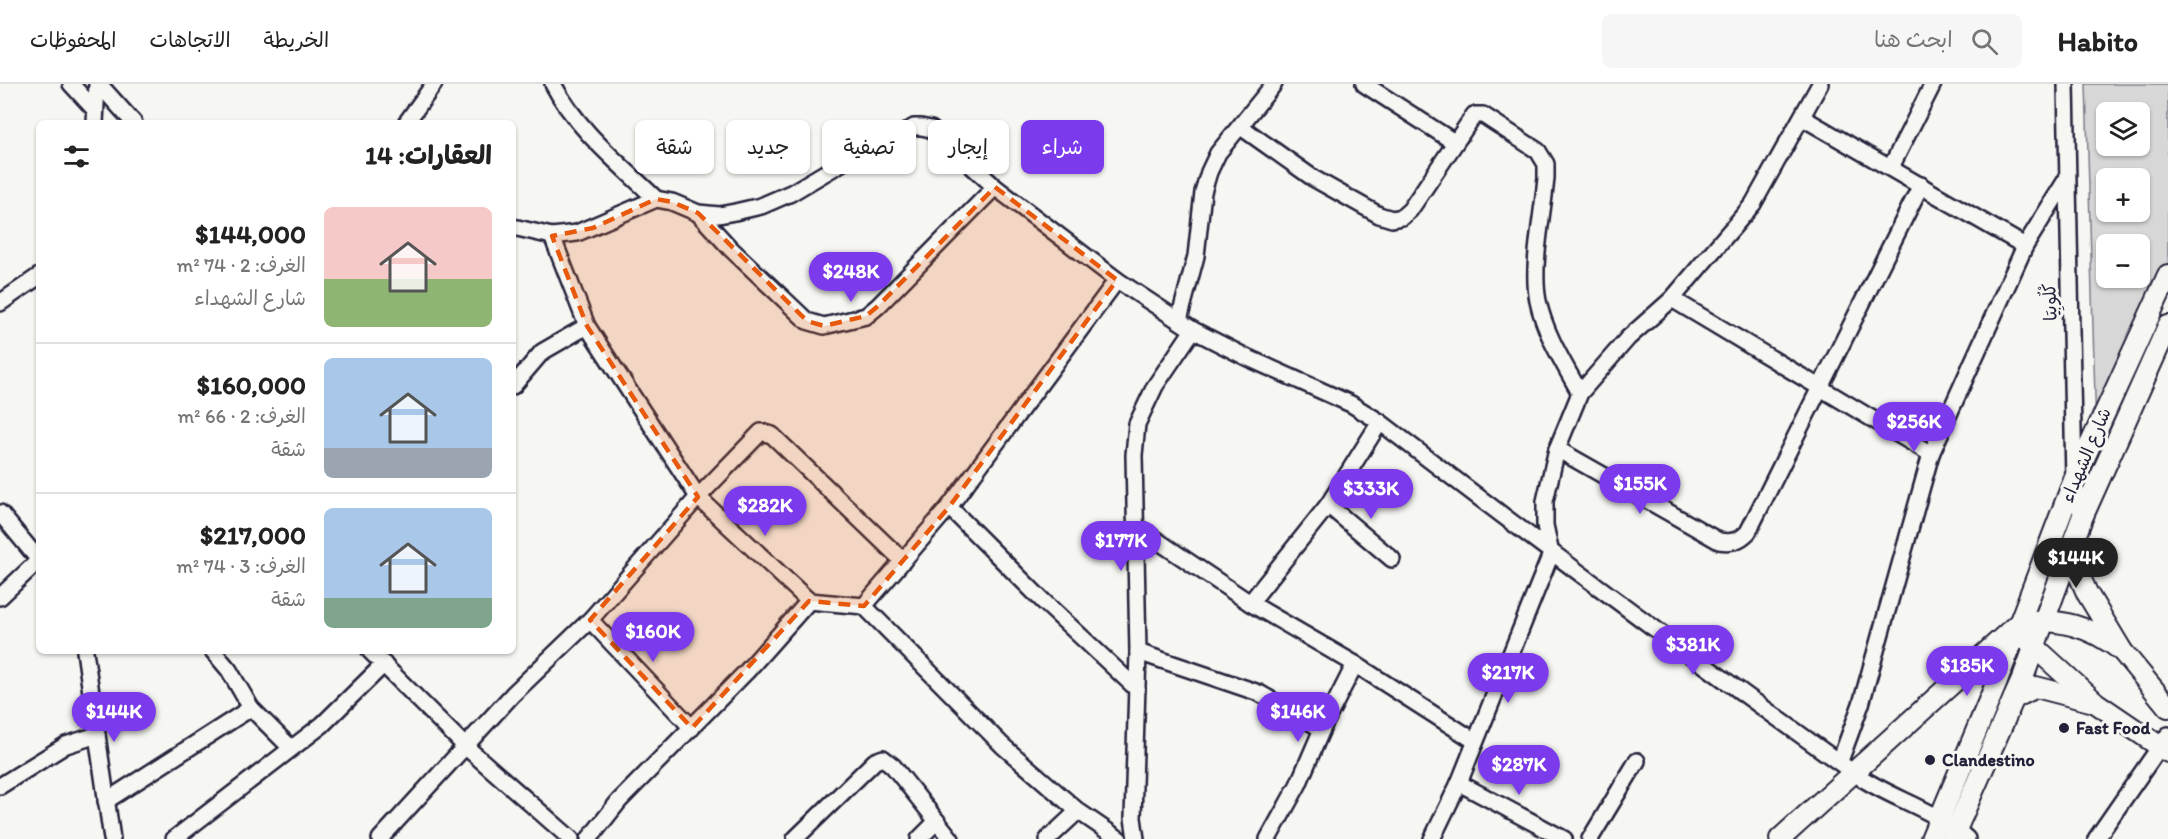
<!DOCTYPE html>
<html lang="ar">
<head>
<meta charset="utf-8">
<style>
	body { margin:0; font-family:Itim,"Playpen Sans Arabic",sans-serif; background:#f6f6f6; color:#222; direction:rtl; height:100vh; display:flex; flex-direction:column; font-size:22px; white-space:nowrap }
	* { box-sizing:border-box; margin:0 }
	p { font-size:20px; color:#767676 }
	.icon { flex:none; width:33px; height:33px; fill:none; stroke:currentColor; stroke-width:2; stroke-linecap:round; stroke-linejoin:round }
	.map { position:relative; flex:1; overflow:hidden; direction:ltr }
	.panel { position:absolute; left:36px; top:36px; width:480px; height:534px; display:flex; flex-direction:column; background:#fff; border-radius:9px; box-shadow:0 2px 4px #0004; direction:rtl }
	.panel>* { flex:none }
	.guide { position:absolute; left:534px; top:36px; width:570px; height:54px; direction:rtl; display:flex; gap:12px }
	.controls { position:absolute; left:2096px; top:18px; display:grid; gap:12px }
	.controls a { display:grid; place-items:center; width:54px; height:54px; border-radius:9px; background:#fff; box-shadow:0 2px 4px #0004; font-size:30px }
	.price { position:absolute; translate:-50% -51px; padding:0 14px; border-radius:21px; background:#7c3aed; color:#fff; font-size:20px; line-height:39px; filter:drop-shadow(0 2px 3px #0008) }
	.price::after { content:''; position:absolute; left:50%; top:36px; width:18px; height:14px; margin-left:-9px; background:inherit; clip-path:polygon(0 0,100% 0,50% 100%) }
	.price.on { background:#222; color:#fff }
	ul { padding:0; list-style:none }
	li { display:flex; align-items:center; gap:18px; height:150px; padding:0 24px }
	li+li { border-top:2px solid #e0e0e0 }
	li span { display:grid; place-items:center; flex:none; width:168px; height:120px; border-radius:9px; color:#555 }
	li>.icon { margin-inline-start:auto }
	span .icon { width:72px; height:72px; fill:#fffc; stroke-width:1 }
	li b { font-size:26px }
	h2 { display:flex; justify-content:space-between; align-items:center; height:72px; padding:0 24px; font-size:26px }
	.chip { padding:0 21px; border-radius:9px; background:#fff; box-shadow:0 2px 4px #0004; font-size:21px; line-height:54px }
	.chip.on { background:#7c3aed; color:#fff }
	header { display:flex; align-items:center; gap:36px; box-sizing:border-box; height:84px; padding:0 30px; background:#fff; border-bottom:2px solid #e0e0e0 }
	header strong { font-size:28px }
	nav { display:flex; gap:33px; margin-inline-start:auto; font-size:21px }
	.search { width:420px; height:54px; background:#f6f6f6; display:flex; align-items:center; gap:15px; box-sizing:border-box; padding:0 21px; border-radius:9px; color:#767676; font-size:22px }
	.map>svg:first-child { display:block }
	.green { fill:#d7d7d7; stroke:#7c7c89; stroke-width:1.5; fill-rule:evenodd }
	.lines { fill:none; stroke-linecap:round; stroke-linejoin:round }
	.minor-casing { stroke:#22223b; stroke-width:20 }
	.tertiary-casing { stroke:#22223b; stroke-width:24 }
	.minor { stroke:#f6f6f2; stroke-width:15 }
	.tertiary { stroke:#f6f6f2; stroke-width:20 }
	.marked { fill:#e8590c; fill-opacity:0.2; stroke:#e8590c; stroke-width:4.5; stroke-dasharray:12 8; stroke-linejoin:round }
	.poi-dot { fill:#22223b; stroke:#f6f6f2; stroke-width:2 }
	.labels { text-anchor:middle; stroke-width:6; stroke-linejoin:round; paint-order:stroke }
	.street-label { font-size:18px; fill:#22223b; stroke:#f6f6f2 }
	.poi-label { font-size:18px; font-weight:bold; fill:#22223b; stroke:#f6f6f2; text-anchor:start }
</style>
</head>
<body>
<header>
<strong>Habito</strong>
<div class="search"><svg class="icon" aria-label="search" viewBox="0 0 24 24"><circle cx="10" cy="10" r="6"/><path d="M15 15l6 6"/></svg>ابحث هنا</div>
<nav><a>الخريطة</a><a>الاتجاهات</a><a>المحفوظات</a></nav>
</header>
<div class="map">
<svg width="2168" height="755" viewBox="0 0 2168 755">
	<rect width="100%" height="100%" fill="#f6f6f2"/>
	<filter id="ink" filterUnits="userSpaceOnUse"><feTurbulence type="fractalNoise" baseFrequency=".0167" numOctaves="2"/><feDisplacementMap in="SourceGraphic" scale="12" xChannelSelector="R" yChannelSelector="G"/><feConvolveMatrix kernelMatrix="1 2 1 2 8 2 1 2 1" color-interpolation-filters="sRGB"/></filter>
	<g filter="url(#ink)">
		<path class="green" d="M2086 0H2168V180L2142 235 2096 348ZM2106 28H2139V62H2106ZM2106 94H2139V128H2106ZM2106 160H2139V194H2106Z"/>
		<g class="lines">
			<g class="minor-casing">
				<g id="minor">
					<polyline points="71,0 95,26"/>
					<polyline points="99,0 134,39"/>
					<path d="M553 0C577 46 619 79 656 115"/>
					<polyline points="1364,0 1454,58"/>
					<polyline points="2066,0 2074,396 2082,434"/>
					<polyline points="1803,34 2025,162"/>
					<polyline points="95,39 97,0"/>
					<polyline points="406,39 434,0"/>
					<path d="M1241 43 1313 94 1379 131 1392 135 1402 133 1410 126 1474 31H1483L1538 67 1546 80V94C1543 130 1531 182 1538 217 1545 250 1564 280 1580 309"/>
					<polyline points="1891,83 1933,0"/>
					<polyline points="698,129 730,164 807,237 824,242 866,232 878,222 995,103"/>
					<path d="M513 143 552 152 577 149 656 115 672 118 698 129 719 131 735 128 761 122 791 109 855 71 880 63 914 43H921L931 45 995 103 1117 196 1193 246 1246 273 1351 320 1380 338C1536 458 1694 575 1854 689 1890 715 1935 724 1967 755"/>
					<polyline points="552,152 587,242 698,413 809,517"/>
					<polyline points="1672,215 1931,370"/>
					<polyline points="0,219 39,192"/>
					<polyline points="1179,236 1196,172 1203,108 1209,88 1218,69 1274,0"/>
					<polyline points="513,302 542,268 587,242"/>
					<path d="M1557 365 1719 457C1732 459 1739 457 1748 448L1921 101"/>
					<polyline points="1328,421 1392,475"/>
					<polyline points="949,423 1043,517 1137,605"/>
					<polyline points="0,429 39,476"/>
					<polyline points="1137,443 1250,519 1355,580 1475,657"/>
					<polyline points="0,513 39,476"/>
					<polyline points="1250,519 1328,421 1380,338"/>
					<polyline points="864,522 1003,662 1078,727 1119,755"/>
					<polyline points="590,536 692,644"/>
					<polyline points="85,567 112,755"/>
					<polyline points="370,567 466,663 571,755"/>
					<polyline points="1138,568 1259,609 1322,645"/>
					<polyline points="251,624 291,664"/>
					<polyline points="1840,677 1861,620 1931,370 2025,162 2066,96"/>
					<polyline points="1459,699 1564,755"/>
					<polyline points="0,702 66,661 97,651"/>
					<polyline points="106,717 251,624 229,586 213,567"/>
					<polyline points="174,755 322,641 384,580"/>
					<polyline points="380,755 513,610 590,536 698,413 761,348 772,351 903,477"/>
					<polyline points="589,755 619,717 747,587 809,517 864,522 949,423 1117,196"/>
					<polyline points="795,755 875,677 883,674 893,682 951,755"/>
					<polyline points="919,755 937,737"/>
					<polyline points="1048,755 1078,727"/>
					<polyline points="1136,755 1133,734 1138,568 1134,371 1137,340 1155,302 1193,246"/>
					<polyline points="1268,755 1298,701 1322,645 1355,580"/>
					<polyline points="1432,755 1459,699 1551,470 1545,441 1545,417 1557,365 1580,309 1628,254 1672,215 1753,120 1820,0"/>
					<polyline points="1590,755 1637,677"/>
					<polyline points="2096,755 2168,651"/>
				</g>
			</g>
			<g class="tertiary-casing">
				<g id="tertiary">
					<polyline points="2069,468 2087,509 2122,567 2168,623"/>
					<polyline points="2026,555 2096,619 2168,668"/>
					<polyline points="2014,614 2036,603 2090,617"/>
					<path d="M1780 755 2020 538C2059 534 2091 542 2122 567"/>
					<polyline points="1931,755 1996,600 2074,396 2168,191"/>
					<polyline points="1952,755 2024,591 2082,434 2168,242"/>
				</g>
			</g>
			<use href="#minor" class="minor"/>
			<use href="#tertiary" class="tertiary"/>
		</g>
	</g>
	<path class="marked" d="M995 103 1117 196 949 423 864 522 809 517 692 644 590 536 698 413 587 242 552 152 593 144 656 115 672 118 698 129 807 237 824 242 866 232 878 222Z"/>
	<g class="poi-dot">
		<circle cx="2064" cy="644" r="6"/>
		<circle cx="1930" cy="676" r="6"/>
	</g>
	<g class="labels">
		<g class="street-label">
			<text transform="translate(2050 218) rotate(-92)" y="6">كْلُوبِيَا</text>
			<text transform="translate(2086 371) rotate(-67)" y="6">شارع الشهداء</text>
		</g>
		<g class="poi-label">
			<text x="2076" y="650">Fast Food</text>
			<text x="1942" y="682">Clandestino</text>
		</g>
	</g>
</svg>
<div class="controls">
<a><svg class="icon" aria-label="layers" viewBox="0 0 24 24"><path d="M12 4l9 5-9 5-9-5zM3 14l9 5 9-5"/></svg></a>
<a>+</a>
<a>−</a>
</div>
<b class="price" style="left:851px;top:219px">$248K</b>
<b class="price" style="left:1914px;top:369px">$256K</b>
<b class="price" style="left:1640px;top:431px">$155K</b>
<b class="price" style="left:1371px;top:436px">$333K</b>
<b class="price" style="left:765px;top:453px">$282K</b>
<b class="price" style="left:1121px;top:488px">$177K</b>
<b class="price on" style="left:2076px;top:505px">$144K</b>
<b class="price" style="left:653px;top:579px">$160K</b>
<b class="price" style="left:1693px;top:592px">$381K</b>
<b class="price" style="left:1967px;top:613px">$185K</b>
<b class="price" style="left:1508px;top:620px">$217K</b>
<b class="price" style="left:114px;top:659px">$144K</b>
<b class="price" style="left:1298px;top:659px">$146K</b>
<b class="price" style="left:1519px;top:712px">$287K</b>
<div class="guide">
<a class="chip on">شراء</a>
<a class="chip">إيجار</a>
<a class="chip">تصفية</a>
<a class="chip">جديد</a>
<a class="chip">شقة</a>
</div>
<section class="panel">
<h2>العقارات: 14<svg class="icon" aria-label="filters" viewBox="0 0 24 24"><path d="M4 7h16M4 17h16"/><circle cx="9" cy="7" r="2"/><circle cx="15" cy="17" r="2"/></svg></h2>
<ul>
<li><span style="background:linear-gradient(#f6c9c9 60%,#8fb573 0)"><svg class="icon" aria-label="home" viewBox="0 0 24 24"><path d="M3 11l9-7 9 7M6 9v11h12V9"/></svg></span><div><b>$144,000</b><p>الغرف: 2 · 74 m²</p><p>شارع الشهداء</p></div></li>
<li><span style="background:linear-gradient(#a9c7e8 75%,#9aa5b1 0)"><svg class="icon" aria-label="home" viewBox="0 0 24 24"><path d="M3 11l9-7 9 7M6 9v11h12V9"/></svg></span><div><b>$160,000</b><p>الغرف: 2 · 66 m²</p><p>شقة</p></div></li>
<li><span style="background:linear-gradient(#a9c7e8 75%,#7fa58c 0)"><svg class="icon" aria-label="home" viewBox="0 0 24 24"><path d="M3 11l9-7 9 7M6 9v11h12V9"/></svg></span><div><b>$217,000</b><p>الغرف: 3 · 74 m²</p><p>شقة</p></div></li>
</ul>
</section>
</div>
</body>
</html>
